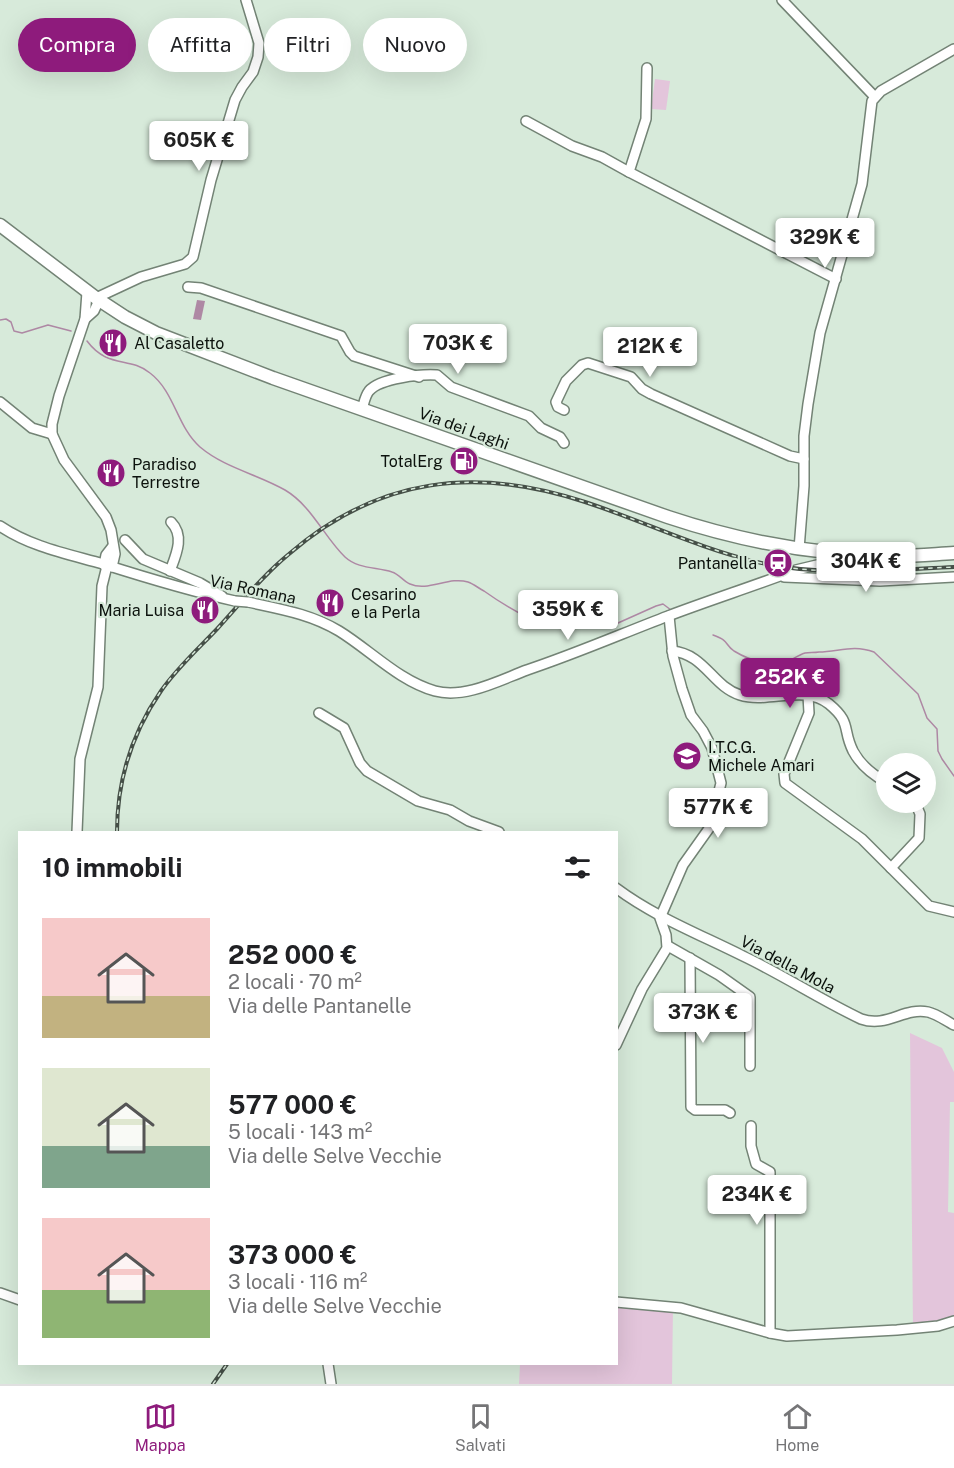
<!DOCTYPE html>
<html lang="it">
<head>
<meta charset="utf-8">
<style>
	body { margin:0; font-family:"Public Sans",sans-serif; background:#f6f6f6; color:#202124; height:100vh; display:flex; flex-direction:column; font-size:22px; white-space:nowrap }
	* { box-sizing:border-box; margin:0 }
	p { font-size:20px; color:#757577 }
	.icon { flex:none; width:33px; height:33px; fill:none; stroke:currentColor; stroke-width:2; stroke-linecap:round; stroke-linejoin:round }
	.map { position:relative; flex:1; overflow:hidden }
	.side { position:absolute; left:18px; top:831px; width:600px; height:534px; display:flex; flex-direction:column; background:#fff; border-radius:0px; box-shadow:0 6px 24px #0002 }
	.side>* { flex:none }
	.banner { position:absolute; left:18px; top:18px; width:600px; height:54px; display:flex; gap:12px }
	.fabs { position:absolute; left:876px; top:753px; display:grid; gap:12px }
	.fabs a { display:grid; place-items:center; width:60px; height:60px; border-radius:50%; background:#fff; box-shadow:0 6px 24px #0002; font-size:30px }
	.price { position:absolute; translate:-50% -51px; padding:0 14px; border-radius:6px; background:#fff; color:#222; font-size:20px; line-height:39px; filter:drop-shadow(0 2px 3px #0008) }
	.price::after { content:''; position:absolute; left:50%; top:36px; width:18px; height:14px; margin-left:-9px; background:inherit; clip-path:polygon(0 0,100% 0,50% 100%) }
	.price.selected { background:#8e1b7c; color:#fff }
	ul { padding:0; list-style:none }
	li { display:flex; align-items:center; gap:18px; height:150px; padding:0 24px }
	li span { display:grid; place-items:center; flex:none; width:168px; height:120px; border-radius:0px; color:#555 }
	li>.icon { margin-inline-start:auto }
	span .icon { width:72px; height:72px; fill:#fffc; stroke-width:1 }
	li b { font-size:26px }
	h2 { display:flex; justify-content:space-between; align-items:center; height:72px; padding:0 24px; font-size:26px }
	.pill { padding:0 21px; border-radius:27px; background:#fff; box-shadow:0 6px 24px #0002; font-size:21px; line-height:54px }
	.pill.selected { background:#8e1b7c; color:#fff }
	.menu { display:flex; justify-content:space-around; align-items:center; height:84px; border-top:2px solid #e0e0e0; background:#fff; font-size:16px; color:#757577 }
	.menu a { display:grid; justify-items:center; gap:3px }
	.menu .selected { color:#8e1b7c }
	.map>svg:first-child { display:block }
	.green { fill:#e3c5db }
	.water { fill:#ae88a4 }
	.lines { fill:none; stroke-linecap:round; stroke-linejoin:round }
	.stream { stroke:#ae88a4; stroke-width:1.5 }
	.minor-casing { stroke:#738375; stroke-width:12 }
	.major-casing { stroke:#738375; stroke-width:15 }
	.minor { stroke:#fff; stroke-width:9 }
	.major { stroke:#fff; stroke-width:12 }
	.rail-casing { stroke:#454f47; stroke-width:4 }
	.rail { stroke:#d7eada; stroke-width:1.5; stroke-dasharray:4.5; stroke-linecap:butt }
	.minor-bridge-casing { stroke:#738375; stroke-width:12; stroke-linecap:butt }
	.minor-bridge { stroke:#fff; stroke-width:9 }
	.labels { text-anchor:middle; stroke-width:4.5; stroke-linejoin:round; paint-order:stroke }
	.poi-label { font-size:16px; fill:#0c120d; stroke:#d7eada; text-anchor:start }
	.street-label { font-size:16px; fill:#0c120d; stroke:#d7eada }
</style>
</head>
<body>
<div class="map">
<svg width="954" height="1384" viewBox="0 0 954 1384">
	<rect width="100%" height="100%" fill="#d7eada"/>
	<g class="green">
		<polygon points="655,79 670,81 666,110 651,109"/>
		<polygon points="910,1033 942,1048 954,1072 954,1102 950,1102 948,1212 954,1213 954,1318 913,1328"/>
		<polygon points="617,1302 673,1306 672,1384 519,1384 520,1364 616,1364"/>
	</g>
	<polygon class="water" points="197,300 205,301 201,320 193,319"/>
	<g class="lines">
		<g class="stream">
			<polyline points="0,320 6,319 11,322 14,331 22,333 48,325 71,331"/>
			<path d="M87 341C108 369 129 356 150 373 175 392 177 427 200 447 225 468 257 474 285 490 312 506 324 537 345 557 358 569 376 567 392 572 399 574 403 581 410 584 428 592 449 576 468 582 474 584 478 588 484 591 498 601 518 613 534 621 545 625 554 620 565 620 571 620 577 622 583 622 590 623 598 620 606 622 611 623 613 624 618 623L656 606 663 604 671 610"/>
			<path d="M713 635C730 641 724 644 734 651 747 659 764 664 779 664 790 663 795 656 805 653 809 652 814 653 819 652 838 652 853 644 874 652L918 694 927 718 937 729 938 751 942 759 954 776"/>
		</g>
		<g class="minor-casing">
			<g id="minor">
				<polyline points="782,0 874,96"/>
				<polyline points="647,68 646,119 629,172 836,279"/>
				<polyline points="526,121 572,146 602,157 629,172"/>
				<polyline points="188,287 201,288 341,336 350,352 354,356 419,377"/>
				<polyline points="87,292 85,319 59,396 52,424 52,434 64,460 106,517 111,530 115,554 112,567"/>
				<polyline points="96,298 141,277 185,264 193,257 211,180 235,100 242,87 253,72 258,57 259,43 246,0"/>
				<polyline points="85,319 94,311 99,300"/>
				<polyline points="0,402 32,428 52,434"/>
				<path d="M362 409C364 403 365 396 369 391 380 378 421 374 437 375L451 387 529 416 541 428 560 437 564 443"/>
				<polyline points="564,410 558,407 556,402 566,381 582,365 588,363 631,377 642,389 651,394 790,456 804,459"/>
				<path d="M0 526C31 547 68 554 103 564 147 578 190 591 235 601"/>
				<polyline points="125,540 143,559 200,583 222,596"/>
				<polyline points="799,549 804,486 804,436 808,404 820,333 862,184 872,101 881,91 954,49"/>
				<polyline points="104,565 106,555 113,546"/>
				<path d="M170 571C176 555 185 536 171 522"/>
				<polyline points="784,577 880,581 954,577"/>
				<path d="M248 602C280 609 311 614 339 631 370 650 399 681 435 691 465 699 500 680 527 670 575 654 621 634 668 616 710 600 754 586 796 570L817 565 867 559"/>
				<path d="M672 651C705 654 712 686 740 695 768 704 804 684 829 704 852 723 842 729 853 751 860 764 873 775 886 782"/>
				<polyline points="808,695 809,713 784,774 785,783 862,839 929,906 954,912"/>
				<polyline points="319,713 344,728 360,763 367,771 418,801 450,810 469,821 499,832"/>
				<polyline points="77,832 80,759 98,687 102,586 107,566"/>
				<polyline points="891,868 919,838 920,814 915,802"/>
				<path d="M616 888C655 917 699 934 743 956 783 975 821 1000 861 1019 887 1028 904 1007 928 1012 937 1014 946 1021 954 1025"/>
				<polyline points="668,946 719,975 750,997 750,1066"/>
				<polyline points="690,958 691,1107 695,1110 725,1110 730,1113"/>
				<polyline points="616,1045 642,989 667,948 666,935 660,918 683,865 710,827 721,783 712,748 703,731 691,715 682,689 673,656 669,616"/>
				<polyline points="751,1126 751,1146 756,1164 770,1172 770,1333"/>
				<polyline points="0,1293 20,1300"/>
				<polyline points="616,1302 681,1308 770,1333 787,1336 897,1330 938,1326 954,1321"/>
				<polyline points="328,1364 331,1384"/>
			</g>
		</g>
		<g class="major-casing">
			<path id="major" d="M0 225 96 298 125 317 156 333 273 378 668 517C743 542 820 556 899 556 917 556 936 554 954 553"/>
		</g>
		<use href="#minor" class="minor"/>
		<use href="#major" class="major"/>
		<g class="rail-casing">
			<g id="rail">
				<path d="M117 832C117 781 132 733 161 691 177 668 198 649 217 629 240 604 262 576 289 554 378 477 476 466 585 502 643 521 698 548 757 562 822 577 888 570 954 567"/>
				<polyline points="213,1384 227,1364"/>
			</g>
		</g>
		<use href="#rail" class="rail"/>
		<g class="minor-bridge-casing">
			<polyline id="minor-bridge" points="235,601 248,602"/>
		</g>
		<use href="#minor-bridge" class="minor-bridge"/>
	</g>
	<defs>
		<g id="restaurant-disc" transform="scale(1.5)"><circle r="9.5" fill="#8e1b7c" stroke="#d7eada"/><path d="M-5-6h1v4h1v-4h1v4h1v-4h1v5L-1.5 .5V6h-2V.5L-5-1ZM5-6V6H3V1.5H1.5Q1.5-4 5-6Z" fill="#fff"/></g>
		<g id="fuel-disc" transform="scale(1.5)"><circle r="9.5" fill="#8e1b7c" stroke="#d7eada"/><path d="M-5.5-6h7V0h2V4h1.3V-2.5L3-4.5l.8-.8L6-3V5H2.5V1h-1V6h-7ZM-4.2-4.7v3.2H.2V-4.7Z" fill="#fff"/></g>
		<g id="station-disc" transform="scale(1.5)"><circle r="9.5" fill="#8e1b7c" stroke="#d7eada"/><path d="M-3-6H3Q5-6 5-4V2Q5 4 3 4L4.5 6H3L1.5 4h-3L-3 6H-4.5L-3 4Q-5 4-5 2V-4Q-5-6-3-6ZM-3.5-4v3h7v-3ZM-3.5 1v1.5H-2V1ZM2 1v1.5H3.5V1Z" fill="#fff"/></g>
		<g id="school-disc" transform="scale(1.5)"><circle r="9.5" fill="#8e1b7c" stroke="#d7eada"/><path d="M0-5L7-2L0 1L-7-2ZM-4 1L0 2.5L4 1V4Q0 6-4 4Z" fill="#fff"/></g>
	</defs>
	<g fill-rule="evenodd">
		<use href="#restaurant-disc" x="113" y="343"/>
		<use href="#fuel-disc" x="464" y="461"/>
		<use href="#restaurant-disc" x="111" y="473"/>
		<use href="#station-disc" x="778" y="563"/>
		<use href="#restaurant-disc" x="330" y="603"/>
		<use href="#restaurant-disc" x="205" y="610"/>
		<use href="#school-disc" x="687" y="756"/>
	</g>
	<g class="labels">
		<g class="poi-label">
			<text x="134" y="349">Al Casaletto</text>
			<text x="443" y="467" text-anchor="end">TotalErg</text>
			<text x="132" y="470">Paradiso<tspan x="132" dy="18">Terrestre</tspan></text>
			<text x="757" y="569" text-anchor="end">Pantanella</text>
			<text x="351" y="600">Cesarino<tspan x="351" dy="18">e la Perla</tspan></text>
			<text x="184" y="616" text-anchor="end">Maria Luisa</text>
			<text x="708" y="753">I.T.C.G.<tspan x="708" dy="18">Michele Amari</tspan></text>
		</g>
		<g class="street-label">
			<text transform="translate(464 428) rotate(20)" y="6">Via dei Laghi</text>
			<text transform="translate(253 589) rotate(12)" y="6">Via Romana</text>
			<text transform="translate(788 964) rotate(28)" y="6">Via della Mola</text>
		</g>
	</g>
</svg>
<div class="fabs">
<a><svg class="icon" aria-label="layers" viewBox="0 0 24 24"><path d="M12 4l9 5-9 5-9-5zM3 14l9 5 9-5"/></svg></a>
</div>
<b class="price" style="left:199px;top:172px">605K €</b>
<b class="price" style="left:825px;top:269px">329K €</b>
<b class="price" style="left:458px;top:375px">703K €</b>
<b class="price" style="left:650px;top:378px">212K €</b>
<b class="price" style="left:866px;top:593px">304K €</b>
<b class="price" style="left:568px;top:641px">359K €</b>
<b class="price selected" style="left:790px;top:709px">252K €</b>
<b class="price" style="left:718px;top:839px">577K €</b>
<b class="price" style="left:703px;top:1044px">373K €</b>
<b class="price" style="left:757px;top:1226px">234K €</b>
<div class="banner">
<a class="pill selected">Compra</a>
<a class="pill">Affitta</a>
<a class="pill">Filtri</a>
<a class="pill">Nuovo</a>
</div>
<section class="side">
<h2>10 immobili<svg class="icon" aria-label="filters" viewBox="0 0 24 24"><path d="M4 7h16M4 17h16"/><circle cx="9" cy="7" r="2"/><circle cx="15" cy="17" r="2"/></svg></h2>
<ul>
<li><span style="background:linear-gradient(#f6c9c9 65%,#c2b280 0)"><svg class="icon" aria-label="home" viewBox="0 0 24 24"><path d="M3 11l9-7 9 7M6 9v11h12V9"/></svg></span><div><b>252 000 €</b><p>2 locali · 70 m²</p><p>Via delle Pantanelle</p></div></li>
<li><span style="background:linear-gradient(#dfe7d0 65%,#7fa58c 0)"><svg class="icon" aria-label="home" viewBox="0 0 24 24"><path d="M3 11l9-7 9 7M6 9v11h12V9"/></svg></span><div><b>577 000 €</b><p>5 locali · 143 m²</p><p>Via delle Selve Vecchie</p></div></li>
<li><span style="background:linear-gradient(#f6c9c9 60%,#8fb573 0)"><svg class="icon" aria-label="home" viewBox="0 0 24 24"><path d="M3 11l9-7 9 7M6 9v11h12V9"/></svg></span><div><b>373 000 €</b><p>3 locali · 116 m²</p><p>Via delle Selve Vecchie</p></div></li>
</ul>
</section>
</div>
<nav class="menu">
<a class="selected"><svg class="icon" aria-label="map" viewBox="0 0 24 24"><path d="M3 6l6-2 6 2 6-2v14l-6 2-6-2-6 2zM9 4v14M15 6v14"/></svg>Mappa</a>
<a><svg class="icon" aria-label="saved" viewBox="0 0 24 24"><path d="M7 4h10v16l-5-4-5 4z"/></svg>Salvati</a>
<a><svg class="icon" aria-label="home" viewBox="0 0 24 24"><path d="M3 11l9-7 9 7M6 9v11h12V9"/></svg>Home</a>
</nav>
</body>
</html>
